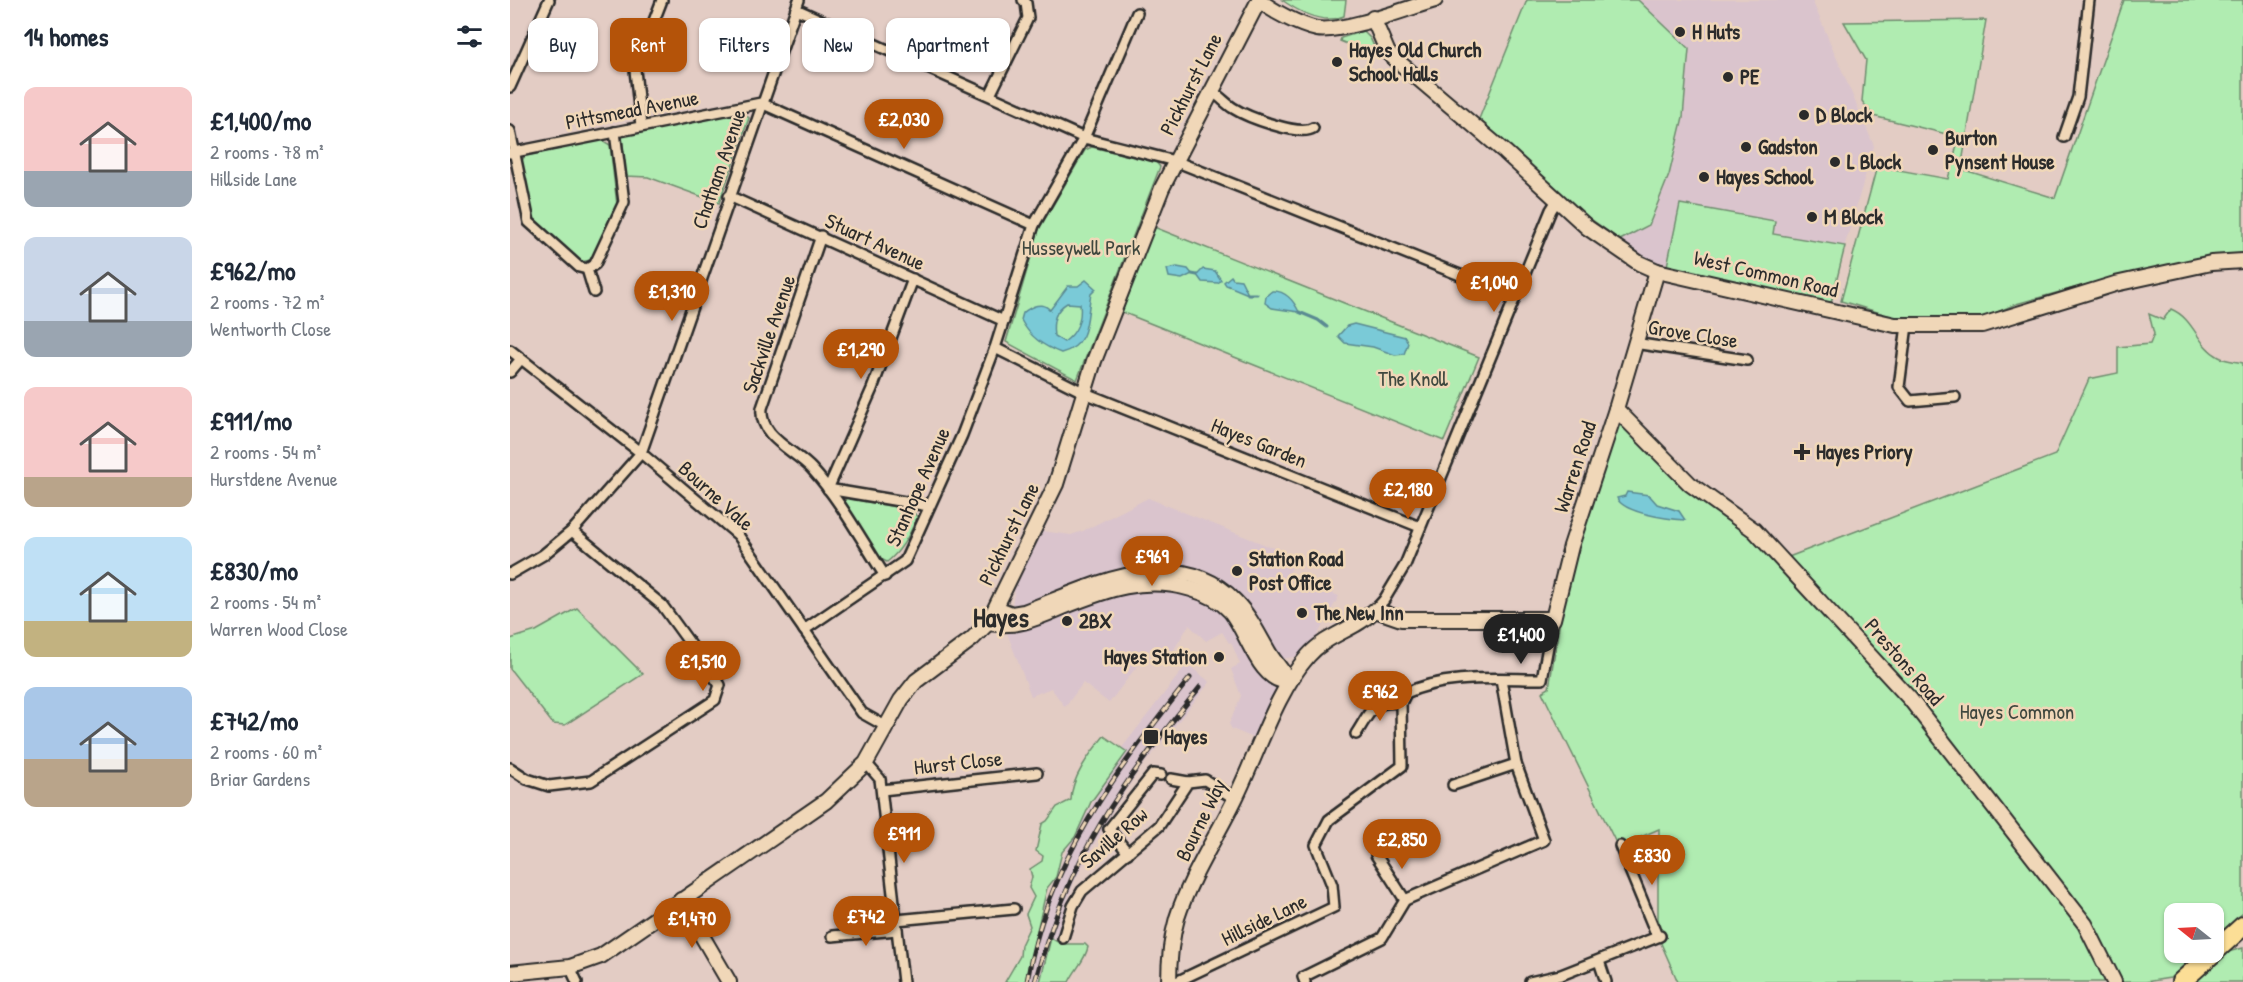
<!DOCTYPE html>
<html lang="en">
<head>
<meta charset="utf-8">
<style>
	body { margin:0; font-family:"Patrick Hand",sans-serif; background:#f6f6f7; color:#1f2937; height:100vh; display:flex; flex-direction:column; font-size:22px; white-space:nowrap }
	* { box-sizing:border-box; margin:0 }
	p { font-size:20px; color:#747a83 }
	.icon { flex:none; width:33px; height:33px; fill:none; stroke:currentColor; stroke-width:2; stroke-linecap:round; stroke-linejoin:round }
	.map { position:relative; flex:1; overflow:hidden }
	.side { display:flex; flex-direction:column; background:#fff; width:510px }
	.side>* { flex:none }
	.hud { position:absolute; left:18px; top:18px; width:570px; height:54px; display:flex; gap:12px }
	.needle { width:39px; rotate:288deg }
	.buttons { position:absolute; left:1654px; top:903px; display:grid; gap:12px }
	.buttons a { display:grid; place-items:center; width:60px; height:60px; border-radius:12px; background:#fff; box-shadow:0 2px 4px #0004; font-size:30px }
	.price { position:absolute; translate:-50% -51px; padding:0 14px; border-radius:21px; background:#b45309; color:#fff; font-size:20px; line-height:39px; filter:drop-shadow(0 2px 3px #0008) }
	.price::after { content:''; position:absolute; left:50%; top:36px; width:18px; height:14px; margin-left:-9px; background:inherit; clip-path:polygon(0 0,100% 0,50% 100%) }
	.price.current { background:#222; color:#fff }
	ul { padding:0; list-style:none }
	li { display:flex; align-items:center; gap:18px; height:150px; padding:0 24px }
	li span { display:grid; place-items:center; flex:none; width:168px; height:120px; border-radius:12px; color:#555 }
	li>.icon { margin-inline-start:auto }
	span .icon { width:72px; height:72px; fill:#fffc; stroke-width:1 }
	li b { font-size:26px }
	h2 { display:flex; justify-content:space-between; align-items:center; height:72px; padding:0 24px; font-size:26px }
	.chip { padding:0 21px; border-radius:12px; background:#fff; box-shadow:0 2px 4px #0004; font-size:21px; line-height:54px }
	.chip.current { background:#b45309; color:#fff }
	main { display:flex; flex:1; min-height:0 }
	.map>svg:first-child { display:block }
	.built { fill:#dac4cd }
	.green { fill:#b0ecb1; stroke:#6e8c6e; stroke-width:1.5 }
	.water { fill:#7acad7; stroke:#5a8a92; stroke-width:1.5; fill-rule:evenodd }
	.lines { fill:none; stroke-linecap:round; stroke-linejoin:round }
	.stream { stroke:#5a8a92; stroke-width:3 }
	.street-casing { stroke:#2b2b2b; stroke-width:14 }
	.secondary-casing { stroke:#2b2b2b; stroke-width:18 }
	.highway-casing { stroke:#2b2b2b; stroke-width:22 }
	.street { stroke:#f0d7b8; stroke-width:9 }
	.secondary { stroke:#f0d7b8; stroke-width:14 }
	.highway { stroke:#fcde96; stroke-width:18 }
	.rail-casing { stroke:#2b2b2b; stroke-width:5 }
	.rail { stroke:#f0d7b8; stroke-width:3; stroke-dasharray:9; stroke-linecap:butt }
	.poi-dot { fill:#2b2b2b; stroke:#f0d7b8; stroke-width:2 }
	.labels { text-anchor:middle; stroke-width:5; stroke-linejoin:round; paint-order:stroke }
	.poi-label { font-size:21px; font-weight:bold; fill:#2b2b2b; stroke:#f0d7b8; text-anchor:start }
	.street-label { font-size:21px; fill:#2b2b2b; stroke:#f0d7b8 }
	.park-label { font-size:21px; fill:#3f483f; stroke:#f0d7b8 }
	.district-label { font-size:27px; font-weight:bold; fill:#2b2b2b; stroke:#f0d7b8 }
</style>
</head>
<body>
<main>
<section class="side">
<h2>14 homes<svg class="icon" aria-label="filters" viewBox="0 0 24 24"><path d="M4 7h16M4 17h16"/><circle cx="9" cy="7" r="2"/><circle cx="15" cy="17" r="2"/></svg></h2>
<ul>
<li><span style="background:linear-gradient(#f6c9c9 70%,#9aa5b1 0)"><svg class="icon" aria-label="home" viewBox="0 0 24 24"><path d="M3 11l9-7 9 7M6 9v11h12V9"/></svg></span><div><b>£1,400/mo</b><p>2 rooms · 78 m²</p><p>Hillside Lane</p></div></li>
<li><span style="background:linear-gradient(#c9d6e8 70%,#9aa5b1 0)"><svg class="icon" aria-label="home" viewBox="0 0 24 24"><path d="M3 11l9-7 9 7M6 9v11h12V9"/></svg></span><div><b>£962/mo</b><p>2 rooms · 72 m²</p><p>Wentworth Close</p></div></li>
<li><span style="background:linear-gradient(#f6c9c9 75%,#b9a48a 0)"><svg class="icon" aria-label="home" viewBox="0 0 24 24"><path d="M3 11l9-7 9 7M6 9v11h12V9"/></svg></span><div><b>£911/mo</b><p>2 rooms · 54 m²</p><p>Hurstdene Avenue</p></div></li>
<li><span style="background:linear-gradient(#bfe0f5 70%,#c2b280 0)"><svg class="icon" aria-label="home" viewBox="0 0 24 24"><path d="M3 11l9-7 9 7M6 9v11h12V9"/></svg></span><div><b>£830/mo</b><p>2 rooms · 54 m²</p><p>Warren Wood Close</p></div></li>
<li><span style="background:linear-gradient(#a9c7e8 60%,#b9a48a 0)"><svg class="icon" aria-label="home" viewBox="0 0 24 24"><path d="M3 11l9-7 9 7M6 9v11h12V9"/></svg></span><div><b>£742/mo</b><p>2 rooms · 60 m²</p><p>Briar Gardens</p></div></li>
</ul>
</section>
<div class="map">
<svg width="1733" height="982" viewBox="0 0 1733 982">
	<rect width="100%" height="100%" fill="#e3ccc4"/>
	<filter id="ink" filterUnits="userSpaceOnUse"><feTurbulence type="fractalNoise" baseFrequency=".0167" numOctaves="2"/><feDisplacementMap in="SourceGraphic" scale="12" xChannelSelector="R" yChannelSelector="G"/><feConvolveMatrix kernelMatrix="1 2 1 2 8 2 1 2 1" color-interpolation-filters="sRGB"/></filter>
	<g filter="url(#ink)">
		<g class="built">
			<polygon points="1017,0 1302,0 1364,146 1319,299 1140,260 1067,209 969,119"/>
			<polygon points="638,498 786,557 778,576 829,596 807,636 785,657 775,658 768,691 746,739 722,729 719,724 731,696 721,669 730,664 721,642 719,643 712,632 696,641 679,625 663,651 652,647 640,649 599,703 573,683 555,707 541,688 521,696 497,633 505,588 532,531 561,535 573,531"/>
			<polygon points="677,664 700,682 630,769 604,808 564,882 531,982 514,982 534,906 558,847 591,788 615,752 611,749"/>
		</g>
		<g class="green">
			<path d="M772 0H836L834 16C814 25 789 12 772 0Z"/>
			<polygon points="1017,0 1128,0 1179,49 1173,117 1159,175 1139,225 1110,240 1067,209 969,119"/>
			<polygon points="1614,0 1733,0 1733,254 1697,257 1586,282 1506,304 1471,319 1387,318 1331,301 1367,166 1438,179 1449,137 1363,116 1352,101 1356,60 1334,22 1476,20 1451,169 1545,198"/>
			<polygon points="853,31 860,38 869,57 830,41 831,38"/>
			<polygon points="233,112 239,118 209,203 138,177 116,176 112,136"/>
			<polygon points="92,140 100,145 107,205 81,260 70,262 23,221 10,163 15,156"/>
			<polygon points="582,147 646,162 650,167 567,380 496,342 529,229 575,150"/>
			<polygon points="1170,204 1265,221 1263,234 1335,246 1321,303 1157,266"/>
			<polygon points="644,227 969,357 934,441 612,312"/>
			<path d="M1661 309C1685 319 1687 346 1709 357 1716 361 1725 361 1733 363V913L1704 938V914H1665V952L1688 953 1660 978 1635 982H1168L1150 941 1154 940 1148 919V870L1169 863 1149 869V829L1108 847 1032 692 1039 688 1054 596 1107 420 1169 477 1240 532 1268 561 1545 455 1579 379 1608 373V347L1640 344 1644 334 1639 314 1653 320Z"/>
			<path d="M336 498 402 510 407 517C400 535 391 551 377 562L371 559 334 503Z"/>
			<polygon points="67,608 133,674 55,725 43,724 0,669 0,639 26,631"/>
			<path d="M594 736 617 752 581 802 565 837 552 852 546 877 537 888 515 982H495L510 956 511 945 520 926 516 914 524 897 519 888 522 877 520 869 532 861 533 856 526 851 532 824 537 821 547 807 561 800C561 778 581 752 594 736Z"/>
			<path d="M541 938 551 944H575L578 947C575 961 565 969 559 982H530Z"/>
			<polygon points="1733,948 1733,982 1682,982 1718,952"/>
		</g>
		<g class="water">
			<polygon points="667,267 678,269 682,274 672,279 659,277 657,269"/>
			<polygon points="693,269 705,271 711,280 708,283 692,282 687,275"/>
			<polygon points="721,276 723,279 731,280 738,294 716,285 714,282"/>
			<path d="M576 280 586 289 581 294C576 316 581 346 551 353 533 346 520 337 511 320L513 313C521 306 533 301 540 310L558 286H568ZM557 303 570 304C572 319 567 333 554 342L544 336C542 323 545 310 557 303Z"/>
			<path d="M762 291C775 290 784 301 789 312L762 308 755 303 756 296Z"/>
			<polygon points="844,324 895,337 898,343 894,354 885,355 863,347 835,343 828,336 837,326"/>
			<path d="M1117 492 1139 495 1147 504 1169 511 1175 520C1158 519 1113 513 1107 498L1115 496Z"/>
		</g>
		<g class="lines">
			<g class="stream">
				<polyline points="682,274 687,275"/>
				<polyline points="738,294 747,294"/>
				<polyline points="789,312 808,320 817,327"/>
			</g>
			<g class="street-casing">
				<g id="street">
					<polyline points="286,9 574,138 627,13"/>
					<polyline points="0,87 39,0"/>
					<path d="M701 91C710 96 715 103 723 108 737 117 790 137 803 128"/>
					<polyline points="480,95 518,18 516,3 513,0"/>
					<polyline points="131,126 125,70 152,0"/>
					<polyline points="0,131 19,222 69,267 77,269 85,264 114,202 105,132"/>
					<polyline points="1554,137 1568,97 1579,0"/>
					<polyline points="0,153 251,103 524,225"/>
					<polyline points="219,196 494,321"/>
					<path d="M311 236 252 408C249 438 285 450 302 469 331 501 352 541 375 576"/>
					<polyline points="77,269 84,292"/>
					<polyline points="403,279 362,389 318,489 419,506"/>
					<polyline points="1397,325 1389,387 1400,401 1445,397"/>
					<polyline points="1124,343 1237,360"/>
					<polyline points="0,350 131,453 228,535 352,713 377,727"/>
					<polyline points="0,372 11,359"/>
					<polyline points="910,527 575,393 485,348 524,225 574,138 665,161 1005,297"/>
					<polyline points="0,574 33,555 62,531 131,453 289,0"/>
					<polyline points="865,610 874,600 895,565 1041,210 1048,199"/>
					<polyline points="294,630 395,561 452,435 485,348"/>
					<path d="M846 734C861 711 861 700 891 703"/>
					<polyline points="356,763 370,779 393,982"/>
					<polyline points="0,768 17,779 39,786 81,781 205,700 210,685 152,605 62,531"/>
					<polyline points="661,779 678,782"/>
					<polyline points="943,785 1006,764"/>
					<polyline points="372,790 527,773"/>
					<polyline points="1110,846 1147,936"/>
					<polyline points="618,853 599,829 643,774 651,775"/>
					<polyline points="866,855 895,900"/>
					<polyline points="895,900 1034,840 1006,764 991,679"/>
					<polyline points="386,920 504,909"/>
					<polyline points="322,936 387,930"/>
					<polyline points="553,938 563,906 572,891 649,826 678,782 695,780 725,799"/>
					<polyline points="1089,961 1096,982"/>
					<polyline points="60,967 67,982"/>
					<path d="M666 982 824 907 822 885 806 845 819 820 892 766 891 703 896 693C936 674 987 679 1032 679L1043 619"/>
					<polyline points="795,982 793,977 872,938 895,900"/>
					<polyline points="1020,982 1051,975 1150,936"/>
				</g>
			</g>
			<g class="secondary-casing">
				<g id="secondary">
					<path d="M749 0C764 12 789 25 807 29 833 33 898 8 925 0"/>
					<polyline points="863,18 878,53 995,152 1078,228 1129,263 1147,271 1385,325 1472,325 1605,284 1701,263 1733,261"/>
					<polyline points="1106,409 1180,484 1244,530 1400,699 1575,924 1604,982"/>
					<path d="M486 608 502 614 514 612C579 588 666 540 725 601 739 615 748 634 758 651 764 662 773 670 778 681"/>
					<path d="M478 623C507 628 527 618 553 607 595 590 635 575 681 589 695 593 710 600 720 611 737 630 749 683 778 681"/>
					<polyline points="171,900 219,982"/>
					<polyline points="0,973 60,967 91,956 316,801 356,763 391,700 406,681 462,639 478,623 546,484 584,361 652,188 749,0"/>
					<path d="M659 982C659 961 661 939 667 918 680 877 706 838 725 799 747 755 766 692 798 656 817 634 845 630 865 610L891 619H1043L1061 546 1106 409 1147 271"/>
				</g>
			</g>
			<g class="highway-casing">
				<polyline id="highway" points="1671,982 1733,926"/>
			</g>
			<use href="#street" class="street"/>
			<use href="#secondary" class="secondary"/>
			<use href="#highway" class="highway"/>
			<g class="rail-casing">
				<g id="rail">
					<path d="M517 982C536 864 607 769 680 678"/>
					<path d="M525 982C558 858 611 784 690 687"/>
				</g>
			</g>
			<use href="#rail" class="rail"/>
		</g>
	</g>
	<g class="poi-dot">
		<circle cx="1170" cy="32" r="6"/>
		<circle cx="827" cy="62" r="6"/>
		<circle cx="1218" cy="77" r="6"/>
		<circle cx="1294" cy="115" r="6"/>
		<circle cx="1236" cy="147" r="6"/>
		<circle cx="1423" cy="150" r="6"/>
		<circle cx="1325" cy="162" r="6"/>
		<circle cx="1194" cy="177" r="6"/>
		<circle cx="1302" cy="217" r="6"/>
		<path d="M1289 443h6v6h6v6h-6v6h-6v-6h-6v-6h6z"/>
		<circle cx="727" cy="571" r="6"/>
		<circle cx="792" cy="613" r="6"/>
		<circle cx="557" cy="621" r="6"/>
		<circle cx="709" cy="657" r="6"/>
		<rect x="633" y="729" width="16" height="16" rx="3"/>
	</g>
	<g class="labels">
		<g class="poi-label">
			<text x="1182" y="39">H Huts</text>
			<text x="839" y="57">Hayes Old Church<tspan x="839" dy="24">School Halls</tspan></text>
			<text x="1230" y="84">PE</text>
			<text x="1306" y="122">D Block</text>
			<text x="1435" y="145">Burton<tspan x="1435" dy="24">Pynsent House</tspan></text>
			<text x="1248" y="154">Gadston</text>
			<text x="1337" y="169">L Block</text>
			<text x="1206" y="184">Hayes School</text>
			<text x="1314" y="224">M Block</text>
			<text x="1306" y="459">Hayes Priory</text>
			<text x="739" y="566">Station Road<tspan x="739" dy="24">Post Office</tspan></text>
			<text x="804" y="620">The New Inn</text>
			<text x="569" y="628">2BX</text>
			<text x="697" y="664" text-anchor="end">Hayes Station</text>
			<text x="654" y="744">Hayes</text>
		</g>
		<g class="street-label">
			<text transform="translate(681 84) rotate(-63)" y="7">Pickhurst Lane</text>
			<text transform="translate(122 110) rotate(-11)" y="7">Pittsmead Avenue</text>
			<text transform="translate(209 169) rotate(-71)" y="7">Chatham Avenue</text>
			<text transform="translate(365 242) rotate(25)" y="7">Stuart Avenue</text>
			<text transform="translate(1256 274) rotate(13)" y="7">West Common Road</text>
			<text transform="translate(259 334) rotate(-71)" y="7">Sackville Avenue</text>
			<text transform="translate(1183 334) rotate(9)" y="7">Grove Close</text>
			<text transform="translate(749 443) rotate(22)" y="7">Hayes Garden</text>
			<text transform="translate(1065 467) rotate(-72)" y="7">Warren Road</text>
			<text transform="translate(408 487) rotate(-66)" y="7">Stanhope Avenue</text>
			<text transform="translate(206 496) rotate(42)" y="7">Bourne Vale</text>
			<text transform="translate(499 534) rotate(-64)" y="7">Pickhurst Lane</text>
			<text transform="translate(1394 662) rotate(49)" y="7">Prestons Road</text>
			<text transform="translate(448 763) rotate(-6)" y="7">Hurst Close</text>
			<text transform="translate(691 820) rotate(-64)" y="7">Bourne Way</text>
			<text transform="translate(604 838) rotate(-41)" y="7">Saville Row</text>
			<text transform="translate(754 920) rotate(-26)" y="7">Hillside Lane</text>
		</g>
		<g class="park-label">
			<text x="571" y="255">Husseywell Park</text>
			<text x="903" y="386">The Knoll</text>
			<text x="1507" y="719">Hayes Common</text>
		</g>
		<g class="district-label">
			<text x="491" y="627">Hayes</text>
		</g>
	</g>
</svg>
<div class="buttons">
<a><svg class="needle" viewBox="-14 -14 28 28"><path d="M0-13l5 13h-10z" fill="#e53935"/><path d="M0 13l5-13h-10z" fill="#747a83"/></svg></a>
</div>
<b class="price" style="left:394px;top:150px">£2,030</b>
<b class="price" style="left:984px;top:313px">£1,040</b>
<b class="price" style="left:162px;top:322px">£1,310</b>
<b class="price" style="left:351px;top:380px">£1,290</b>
<b class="price" style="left:898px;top:520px">£2,180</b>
<b class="price" style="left:642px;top:587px">£969</b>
<b class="price current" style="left:1011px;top:665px">£1,400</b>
<b class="price" style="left:193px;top:692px">£1,510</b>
<b class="price" style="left:870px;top:722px">£962</b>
<b class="price" style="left:394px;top:864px">£911</b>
<b class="price" style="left:892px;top:870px">£2,850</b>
<b class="price" style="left:1142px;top:886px">£830</b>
<b class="price" style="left:356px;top:947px">£742</b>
<b class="price" style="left:182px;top:949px">£1,470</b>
<div class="hud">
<a class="chip">Buy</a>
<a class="chip current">Rent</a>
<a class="chip">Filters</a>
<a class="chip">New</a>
<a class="chip">Apartment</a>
</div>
</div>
</main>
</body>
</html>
